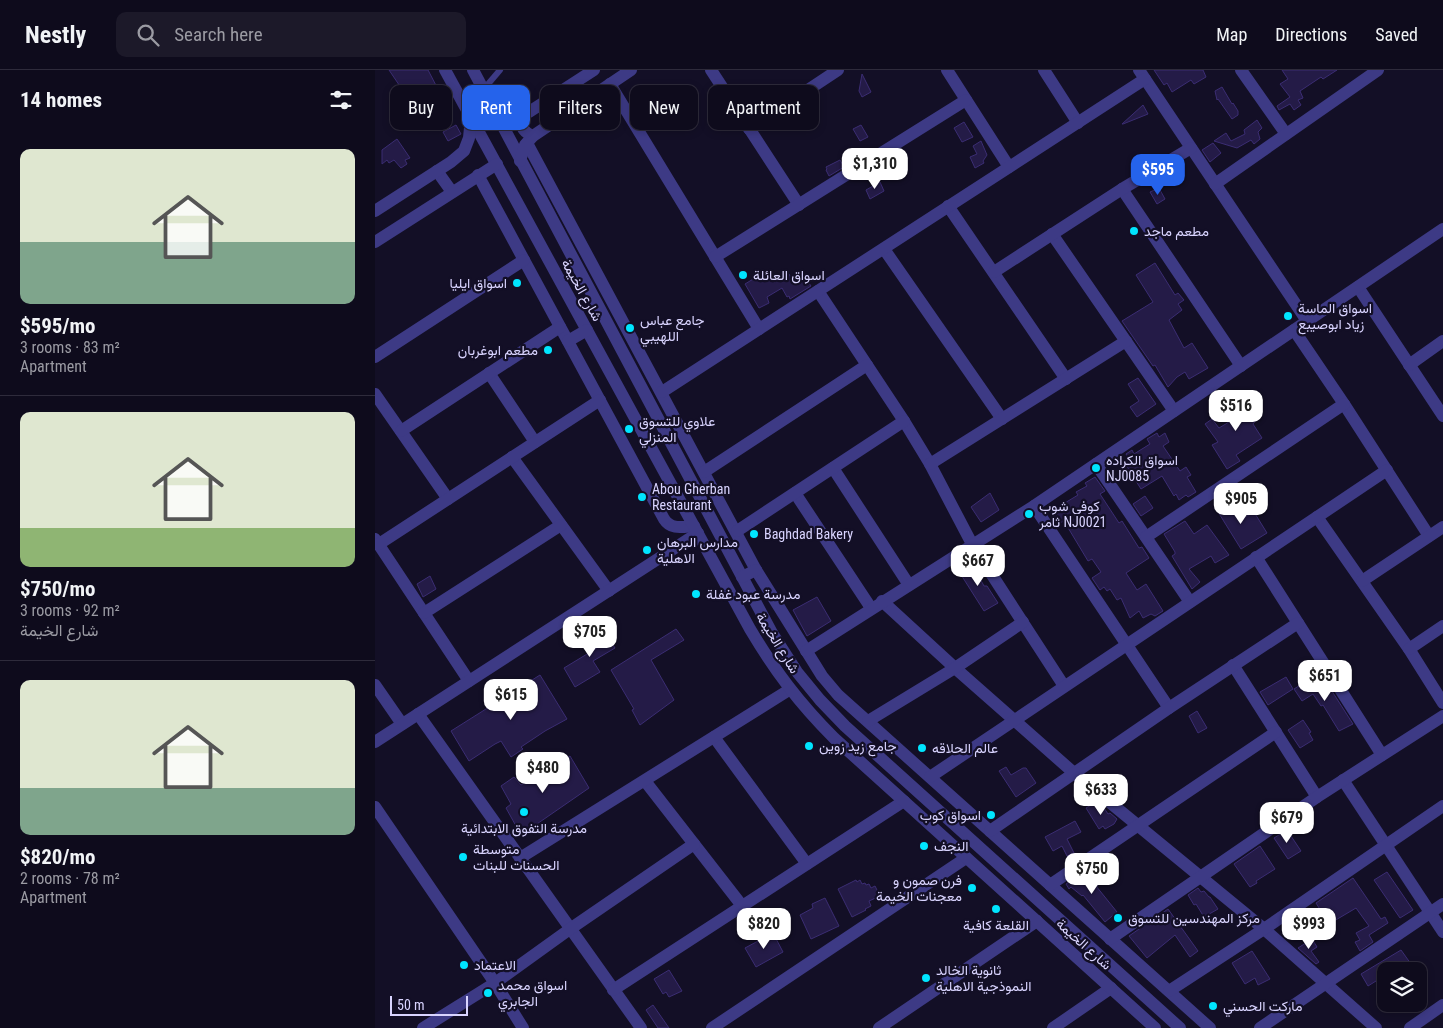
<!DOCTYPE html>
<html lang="en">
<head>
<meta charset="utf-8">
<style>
	body { margin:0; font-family:"Roboto Condensed",Vazirmatn,sans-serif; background:#1c1929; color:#f1f3f6; height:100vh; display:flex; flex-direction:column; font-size:19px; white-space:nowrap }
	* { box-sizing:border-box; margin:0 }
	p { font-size:16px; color:#9b9ba3 }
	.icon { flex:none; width:28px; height:28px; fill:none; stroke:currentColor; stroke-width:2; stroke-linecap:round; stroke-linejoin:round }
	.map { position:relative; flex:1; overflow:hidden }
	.drawer { display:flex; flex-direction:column; background:#0e0b1c; width:375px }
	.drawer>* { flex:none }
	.hud { position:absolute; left:15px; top:15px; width:475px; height:45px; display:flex; gap:10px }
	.controls { position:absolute; left:1002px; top:892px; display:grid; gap:10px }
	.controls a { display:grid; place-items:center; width:50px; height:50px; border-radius:10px; background:#0e0b1c; box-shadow:0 2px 8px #0003,0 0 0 1px #2e2b3b; font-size:25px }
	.scale { position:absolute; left:15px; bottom:12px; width:78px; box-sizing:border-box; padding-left:5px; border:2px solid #d9d4ff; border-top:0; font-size:14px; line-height:18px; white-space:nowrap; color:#d9d4ff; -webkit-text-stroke:4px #130f26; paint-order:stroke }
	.price { position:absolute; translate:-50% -42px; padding:0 11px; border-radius:10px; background:#fff; color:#222; font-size:16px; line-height:32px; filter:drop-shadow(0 1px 2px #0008) }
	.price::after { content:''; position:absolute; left:50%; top:30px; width:15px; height:11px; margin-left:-8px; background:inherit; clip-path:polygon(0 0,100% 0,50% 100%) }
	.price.current { background:#2563eb; color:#fff }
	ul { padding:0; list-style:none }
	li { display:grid; align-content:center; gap:10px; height:265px; padding:0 20px }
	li+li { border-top:1px solid #2e2b3b }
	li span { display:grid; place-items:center; height:155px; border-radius:10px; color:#555 }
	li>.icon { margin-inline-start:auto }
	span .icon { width:90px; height:90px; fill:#fffc; stroke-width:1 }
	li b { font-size:21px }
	h2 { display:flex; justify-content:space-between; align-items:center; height:60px; padding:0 20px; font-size:21px }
	.tag { padding:0 18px; border-radius:10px; background:#0e0b1c; box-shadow:0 2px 8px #0003,0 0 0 1px #2e2b3b; font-size:18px; line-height:45px }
	.tag.current { background:#2563eb; color:#fff }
	header { display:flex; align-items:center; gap:30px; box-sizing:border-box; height:70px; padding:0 25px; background:#0e0b1c; border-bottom:1px solid #2e2b3b }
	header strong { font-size:24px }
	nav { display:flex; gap:28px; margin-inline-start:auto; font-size:18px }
	.search { width:350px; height:45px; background:#1c1929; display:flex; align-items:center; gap:12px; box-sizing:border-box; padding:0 18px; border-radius:10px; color:#9b9ba3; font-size:19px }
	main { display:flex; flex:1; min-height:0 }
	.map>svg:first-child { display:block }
	.building { fill:#241b47; stroke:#3b2d73 }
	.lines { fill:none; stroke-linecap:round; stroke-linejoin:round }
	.service { stroke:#3d3a85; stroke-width:6 }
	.minor { stroke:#3d3a85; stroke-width:12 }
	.tertiary { stroke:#3d3a85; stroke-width:12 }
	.poi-dot { fill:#00e5ff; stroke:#130f26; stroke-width:2 }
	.labels { text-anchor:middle; stroke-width:4.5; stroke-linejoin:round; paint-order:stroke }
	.poi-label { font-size:14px; fill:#d9d4ff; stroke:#130f26; text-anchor:start }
	.street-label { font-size:14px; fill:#d9d4ff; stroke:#130f26 }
</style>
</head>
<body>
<header>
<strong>Nestly</strong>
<div class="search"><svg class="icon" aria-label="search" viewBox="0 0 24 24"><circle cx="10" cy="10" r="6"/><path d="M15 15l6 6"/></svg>Search here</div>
<nav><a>Map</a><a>Directions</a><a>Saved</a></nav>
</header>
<main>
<section class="drawer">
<h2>14 homes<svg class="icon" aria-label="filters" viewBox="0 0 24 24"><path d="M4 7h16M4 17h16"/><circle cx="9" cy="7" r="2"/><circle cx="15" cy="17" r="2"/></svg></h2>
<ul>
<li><span style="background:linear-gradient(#dfe7d0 60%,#7fa58c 0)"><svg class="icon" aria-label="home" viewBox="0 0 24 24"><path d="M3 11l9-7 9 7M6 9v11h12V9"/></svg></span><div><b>$595/mo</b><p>3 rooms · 83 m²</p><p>Apartment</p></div></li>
<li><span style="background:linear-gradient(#dfe7d0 75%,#8fb573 0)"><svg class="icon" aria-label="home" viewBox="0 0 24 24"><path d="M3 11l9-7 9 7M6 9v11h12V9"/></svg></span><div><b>$750/mo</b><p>3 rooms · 92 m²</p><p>شارع الخيمة</p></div></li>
<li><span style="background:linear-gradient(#dfe7d0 70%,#7fa58c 0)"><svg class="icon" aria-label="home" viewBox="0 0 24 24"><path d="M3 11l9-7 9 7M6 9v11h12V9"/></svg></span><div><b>$820/mo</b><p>2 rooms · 78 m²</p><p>Apartment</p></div></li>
</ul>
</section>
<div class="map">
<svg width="1068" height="958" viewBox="0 0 1068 958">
	<rect width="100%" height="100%" fill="#130f26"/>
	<g class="building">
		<polygon points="14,0 53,0 66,25 47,37 43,31 37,34"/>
		<polygon points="779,0 828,0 831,7 819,14 816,10 797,22 792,13 789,15"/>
		<polygon points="907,0 962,0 948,9 946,7 925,21 928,28 923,30 926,35 919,40 915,34 904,40 902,36 915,27 905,14 913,9"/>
		<polygon points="487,4 496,22 487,27 484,21"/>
		<polygon points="847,17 857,34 858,33 863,41 863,45 857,49 843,29 842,30 840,21"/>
		<polygon points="768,35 773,44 748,54 747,54"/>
		<polygon points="882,50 887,58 883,62 885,69 879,74 876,70 862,78 839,71 851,63 856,71 870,64 869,60"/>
		<polygon points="589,52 598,67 587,72 579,58"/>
		<polygon points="81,55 86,64 73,71 68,62"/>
		<polygon points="486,55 493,67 485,71 478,59"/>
		<polygon points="22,69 35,88 30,90 32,94 26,98 19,90 14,93 12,90 7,94 7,80"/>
		<polygon points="606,71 612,85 608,91 609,93 600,98 595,87 602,84 598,76"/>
		<polygon points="838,73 846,83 835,92 827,80"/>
		<polygon points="465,90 469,97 454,106 451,100 452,99 451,97"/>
		<polygon points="505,112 509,121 495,129 491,120"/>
		<polygon points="784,118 790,129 782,134 775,122"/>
		<polygon points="780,193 800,225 803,223 809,230 803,234 807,240 794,250 809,278 817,273 833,298 814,309 810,302 802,307 793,317 780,295 778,296 747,251 778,232 761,205"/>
		<polygon points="393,200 399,212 414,204 416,208 427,203 436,216 415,229 414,226 412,227 407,218 392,227 394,233 384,238 370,214"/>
		<polygon points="763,308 781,334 762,347 755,337 764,331 753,314"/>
		<polygon points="872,321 878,329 873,333 883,348 878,354 887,368 861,385 865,391 852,399 837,375 843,372 830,354 837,349 844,358 859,349 855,343 866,336 862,328"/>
		<polygon points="782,363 784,367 790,363 794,372 788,376 805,401 811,397 816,405 812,407 821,422 813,427 811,425 804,430 801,424 799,426 787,406 766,419 749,392 754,389 751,384 757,380 759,384 775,374 772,369"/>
		<polygon points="720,407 730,421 725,424 744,453 747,451 764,478 767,477 774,488 751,503 762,520 771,514 788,541 780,546 776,544 768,548 764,541 755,548 746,528 742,530 735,519 732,521 729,517 725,520 717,508 726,502 717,489 713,491 689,451 683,454 675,442 703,425 701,422 712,416 710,413"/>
		<polygon points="615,423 624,440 606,452 596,437"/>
		<polygon points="770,426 778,438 766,446 758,434"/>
		<polygon points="852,429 865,450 879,442 892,463 866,479 840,437"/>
		<polygon points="810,451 819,464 832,455 854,485 840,493 836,486 814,499 825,512 817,519 797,486 800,484 800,482 789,464"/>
		<polygon points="596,492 609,516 612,516 623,533 609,541 583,500"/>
		<polygon points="55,506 61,519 48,527 42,514"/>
		<polygon points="442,527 456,551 432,566 418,540"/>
		<polygon points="225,554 240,578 218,591 225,602 200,617 189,598 222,578 212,563"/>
		<polygon points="301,559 309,570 276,590 299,630 265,655 257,640 259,639 236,600"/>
		<polygon points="165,605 192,649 170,661 146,677 148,679 136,687 126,671 120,674 94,691 76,661"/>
		<polygon points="911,607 918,619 893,635 885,622"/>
		<polygon points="938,607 946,619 953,615 978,654 964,661 948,635 946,636 938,624 927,631 919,619"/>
		<polygon points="822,641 832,658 823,663 814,646"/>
		<polygon points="928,650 936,662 934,663 938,670 925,678 913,660"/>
		<polygon points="195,686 214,718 146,765 131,738 136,734 126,716 139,707 146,715"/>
		<polygon points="631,697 636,705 648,698 651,698 661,713 641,727 624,701"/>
		<polygon points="721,732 729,738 733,744 735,743 742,749 739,754 730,759 728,756 724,759 711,738"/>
		<polygon points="700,751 706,762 692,769 699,783 692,786 687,776 678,781 670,767"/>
		<polygon points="912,760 926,781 913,789 899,768"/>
		<polygon points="885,776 900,799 881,811 882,813 875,817 859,794"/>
		<polygon points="712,799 723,816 721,816 742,842 730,852 708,825 707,826 696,817 694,819 691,814"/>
		<polygon points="1012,802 1038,840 1025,848 999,810"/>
		<polygon points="978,808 1006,849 1010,847 1013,853 994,865 998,872 985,881 980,872 985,870 981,863 994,856 981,838 954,854 941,833"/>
		<polygon points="481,810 482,812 485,810 487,814 490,813 491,815 494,814 496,818 500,816 505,826 494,831 496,836 490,839 491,840 477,847 463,819"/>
		<polygon points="823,818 826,822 829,821 834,827 835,827 843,839 829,847 821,834 819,835 813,825"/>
		<polygon points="450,828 464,856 436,869 425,845 438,838 437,834"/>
		<polygon points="793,839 823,881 815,887 800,865 772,888 754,866"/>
		<polygon points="398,863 408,882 381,897 370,878"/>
		<polygon points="937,869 942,877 936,881 944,892 941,894 923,878"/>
		<polygon points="1026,880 1041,901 1011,901 1011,916 1006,919 1001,911 993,916 986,904"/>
		<polygon points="877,881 895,909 883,915 880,908 870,914 857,893"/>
		<polygon points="294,900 307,921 294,927 291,922 288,924 279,909"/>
		<polygon points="278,935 294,958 283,958 271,940"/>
	</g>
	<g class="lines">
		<polyline class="service" points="108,20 125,0"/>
		<g class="minor">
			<polyline points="336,0 424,135"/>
			<polyline points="572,0 634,97"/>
			<polyline points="669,0 703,53"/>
			<polyline points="764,0 932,251"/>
			<polyline points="866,0 911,64"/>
			<polyline points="235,14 384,259"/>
			<polyline points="374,59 463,0"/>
			<polyline points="152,73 381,500 447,606 463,625 835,958"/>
			<path d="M103 105 289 449C296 460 307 457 319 456"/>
			<polyline points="840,114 1003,0"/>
			<polyline points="747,119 866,296"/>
			<polyline points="573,136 691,309"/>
			<polyline points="677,164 799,341"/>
			<polyline points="509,179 627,349"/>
			<polyline points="340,187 591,30"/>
			<polyline points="619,202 747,119 816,78"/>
			<polyline points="983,217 1068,346"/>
			<polyline points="443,221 529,351 555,394 597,474 689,616"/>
			<polyline points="919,260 969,334 1054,466"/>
			<polyline points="0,287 149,190"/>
			<polyline points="1034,295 1068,271"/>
			<polyline points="114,303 160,372"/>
			<polyline points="287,322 770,9"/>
			<polyline points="0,324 73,429"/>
			<polyline points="26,361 185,257"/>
			<polyline points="137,387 234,521"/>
			<polyline points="555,394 751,271"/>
			<polyline points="721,394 815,532"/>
			<polyline points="458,398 534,515"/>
			<polyline points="329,402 492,295"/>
			<polyline points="420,423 496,538"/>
			<polyline points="659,436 794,638"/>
			<polyline points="942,447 1034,579 1068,633"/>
			<polyline points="362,461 529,351"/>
			<polyline points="771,467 969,334"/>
			<polyline points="0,469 94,611"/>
			<polyline points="4,474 225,330"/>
			<polyline points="881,487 1007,685"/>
			<polyline points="987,511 1068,457"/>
			<polyline points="507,531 580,598 699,703 889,859 1001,958"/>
			<polyline points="49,543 186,455"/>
			<polyline points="1034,579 1068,556"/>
			<polyline points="431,581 659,436 1068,159"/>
			<polyline points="858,595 942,727"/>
			<polyline points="0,615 27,654"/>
			<polyline points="43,644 266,958"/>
			<polyline points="493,651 580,598 648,552"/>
			<polyline points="339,667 432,794"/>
			<polyline points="0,672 323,463"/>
			<polyline points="555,707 1012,400"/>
			<polyline points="968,710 1068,862"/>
			<polyline points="270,711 368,837"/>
			<polyline points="0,737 120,913 148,958"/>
			<polyline points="615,761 794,638 923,553"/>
			<polyline points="145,788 414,620"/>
			<polyline points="675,815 901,662"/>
			<polyline points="735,869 942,727 1068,646"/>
			<polyline points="238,920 529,731"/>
			<polyline points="794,921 889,859 1068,736"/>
			<polyline points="48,958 120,913 195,859 319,774"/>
			<polyline points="337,958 591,788"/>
			<polyline points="504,958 662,851"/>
			<polyline points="678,958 736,918"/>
			<polyline points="885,958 1068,834"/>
			<polyline points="1035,958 1068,935"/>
		</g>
		<g class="tertiary">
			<path d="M70 0 375 559C400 601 424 633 459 668L780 958"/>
			<polyline points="98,0 397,563 422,602 445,630 470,656 805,958"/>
			<polyline points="113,30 139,42 154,42 219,0"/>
			<path d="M149 43C143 53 147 62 158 66"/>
			<polyline points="145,91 150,75 158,66 256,0"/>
			<polyline points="62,101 77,122"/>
			<polyline points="0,141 76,92 89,81 94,68 96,47"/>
			<polyline points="0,172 122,94"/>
			<polyline points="193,271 212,260"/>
			<polyline points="367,507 381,500"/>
		</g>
	</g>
	<g class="poi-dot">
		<circle cx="759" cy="161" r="5"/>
		<circle cx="368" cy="205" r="5"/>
		<circle cx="142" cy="213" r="5"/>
		<circle cx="913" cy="246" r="5"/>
		<circle cx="255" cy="258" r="5"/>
		<circle cx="173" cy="280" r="5"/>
		<circle cx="254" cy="359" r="5"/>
		<circle cx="721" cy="398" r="5"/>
		<circle cx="267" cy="427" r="5"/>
		<circle cx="654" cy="444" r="5"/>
		<circle cx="379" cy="464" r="5"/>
		<circle cx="272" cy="480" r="5"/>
		<circle cx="321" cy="524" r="5"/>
		<circle cx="434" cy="676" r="5"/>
		<circle cx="547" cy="678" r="5"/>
		<circle cx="149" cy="742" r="5"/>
		<circle cx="616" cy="745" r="5"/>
		<circle cx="549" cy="776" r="5"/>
		<circle cx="88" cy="787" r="5"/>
		<circle cx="597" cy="818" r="5"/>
		<circle cx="621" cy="839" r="5"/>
		<circle cx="743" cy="848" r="5"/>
		<circle cx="89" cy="895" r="5"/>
		<circle cx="551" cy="908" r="5"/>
		<circle cx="113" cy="923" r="5"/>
		<circle cx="838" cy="936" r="5"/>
	</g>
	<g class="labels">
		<g class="poi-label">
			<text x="769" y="166">مطعم ماجد</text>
			<text x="378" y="210">اسواق العائلة</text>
			<text x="132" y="218" text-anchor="end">اسواق ايليا</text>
			<text x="923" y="243">اسواق الماسة<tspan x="923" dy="16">زياد ابوصيبع</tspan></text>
			<text x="265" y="255">جامع عباس<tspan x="265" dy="16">اللهيبي</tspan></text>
			<text x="163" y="285" text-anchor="end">مطعم ابوغربان</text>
			<text x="264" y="356">علاوي للتسوق<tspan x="264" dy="16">المنزلي</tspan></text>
			<text x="731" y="395">اسواق الكراده<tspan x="731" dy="16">NJ0085</tspan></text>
			<text x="277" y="424">Abou Gherban<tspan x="277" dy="16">Restaurant</tspan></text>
			<text x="664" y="441">كوفي شوب<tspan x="664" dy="16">ثامر NJ0021</tspan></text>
			<text x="389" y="469">Baghdad Bakery</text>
			<text x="282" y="477">مدارس البرهان<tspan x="282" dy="16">الاهلية</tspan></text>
			<text x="331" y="529">مدرسة عبود غفلة</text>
			<text x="444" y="681">جامع زيد زوين</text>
			<text x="557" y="683">عالم الحلاقه</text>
			<text x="606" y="750" text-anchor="end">اسواق كوب</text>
			<text x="149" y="763" text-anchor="middle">مدرسة التفوق الابتدائية</text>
			<text x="559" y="781">النجف</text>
			<text x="98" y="784">متوسطة<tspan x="98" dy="16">الحسنات للبنات</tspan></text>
			<text x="587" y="815" text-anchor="end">فرن صمون و<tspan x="587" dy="16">معجنات الخيمة</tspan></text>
			<text x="753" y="853">مركز المهندسين للتسوق</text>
			<text x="621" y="860" text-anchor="middle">القلعة كافية</text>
			<text x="99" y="900">الاعتماد</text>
			<text x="561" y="905">ثانوية الخالد<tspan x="561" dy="16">النموذجية الاهلية</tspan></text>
			<text x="123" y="920">اسواق محمد<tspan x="123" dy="16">الجابري</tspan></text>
			<text x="848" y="941">ماركت الحسني</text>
		</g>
		<g class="street-label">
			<text transform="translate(207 220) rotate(61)" y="5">شارع الخيمة</text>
			<text transform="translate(403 573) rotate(58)" y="5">شارع الخيمة</text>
			<text transform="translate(709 874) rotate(42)" y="5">شارع الخيمة</text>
		</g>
	</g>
</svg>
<div class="controls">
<a><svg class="icon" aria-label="layers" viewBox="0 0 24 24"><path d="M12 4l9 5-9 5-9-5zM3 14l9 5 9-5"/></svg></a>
</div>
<div class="scale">50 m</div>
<b class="price" style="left:500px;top:120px">$1,310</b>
<b class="price current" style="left:783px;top:126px">$595</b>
<b class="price" style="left:861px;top:362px">$516</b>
<b class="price" style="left:866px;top:455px">$905</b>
<b class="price" style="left:603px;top:517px">$667</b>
<b class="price" style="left:215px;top:588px">$705</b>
<b class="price" style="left:950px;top:632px">$651</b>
<b class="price" style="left:136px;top:651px">$615</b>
<b class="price" style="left:168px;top:724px">$480</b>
<b class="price" style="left:726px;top:746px">$633</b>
<b class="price" style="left:912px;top:774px">$679</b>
<b class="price" style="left:717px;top:825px">$750</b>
<b class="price" style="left:389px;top:880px">$820</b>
<b class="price" style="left:934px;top:880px">$993</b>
<div class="hud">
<a class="tag">Buy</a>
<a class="tag current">Rent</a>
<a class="tag">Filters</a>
<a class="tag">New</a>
<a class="tag">Apartment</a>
</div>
</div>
</main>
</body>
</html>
